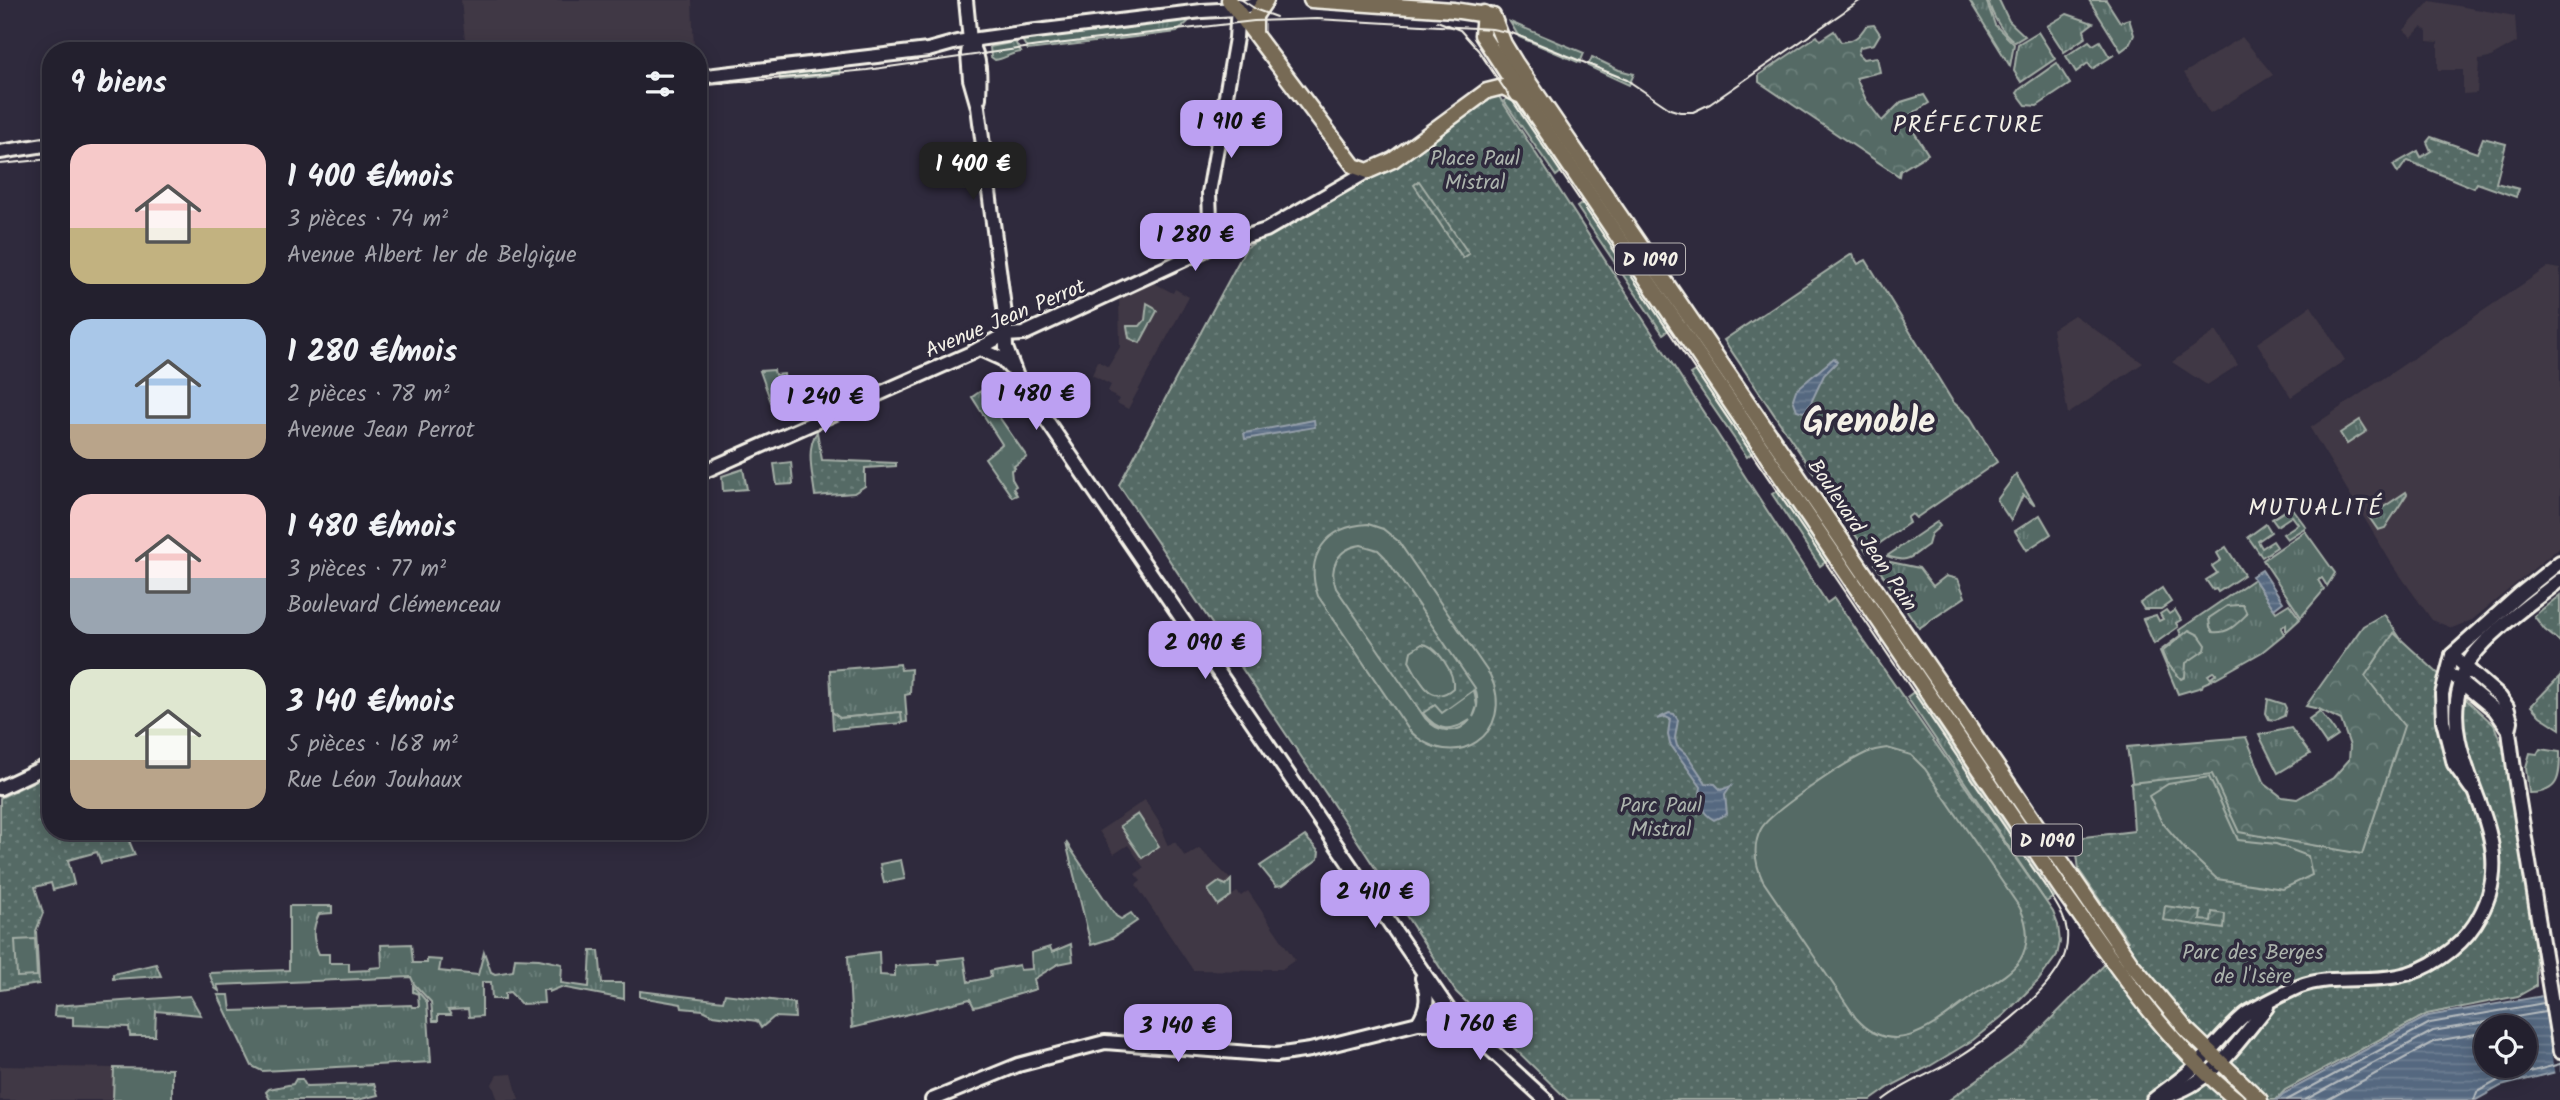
<!DOCTYPE html>
<html lang="fr">
<head>
<meta charset="utf-8">
<style>
	body { margin:0; font-family:Kalam,sans-serif; background:#2b2836; color:#f1f3f6; height:100vh; display:flex; flex-direction:column; font-size:26px; white-space:nowrap }
	* { box-sizing:border-box; margin:0 }
	p { font-size:23px; color:#a3a3aa }
	.icon { flex:none; width:38px; height:38px; fill:none; stroke:currentColor; stroke-width:2; stroke-linecap:round; stroke-linejoin:round }
	.map { position:relative; flex:1; overflow:hidden }
	.details { position:absolute; left:42px; top:42px; width:665px; height:798px; display:flex; flex-direction:column; background:#23202e; border-radius:28px; box-shadow:0 4px 18px #0003,0 0 0 2px #403e4a }
	.details>* { flex:none }
	.tools { position:absolute; left:2474px; top:1015px; display:grid; gap:14px }
	.tools a { display:grid; place-items:center; width:63px; height:63px; border-radius:50%; background:#23202e; box-shadow:0 4px 18px #0003,0 0 0 2px #403e4a; font-size:35px }
	.price { position:absolute; translate:-50% -60px; padding:0 16px; border-radius:14px; background:#bca0f2; color:#111; font-size:23px; line-height:46px; filter:drop-shadow(0 2px 4px #0008) }
	.price::after { content:''; position:absolute; left:50%; top:42px; width:21px; height:16px; margin-left:-10px; background:inherit; clip-path:polygon(0 0,100% 0,50% 100%) }
	.price.active { background:#222; color:#fff }
	ul { padding:0; list-style:none }
	li { display:flex; align-items:center; gap:21px; height:175px; padding:0 28px }
	li span { display:grid; place-items:center; flex:none; width:196px; height:140px; border-radius:21px; color:#555 }
	li>.icon { margin-inline-start:auto }
	span .icon { width:84px; height:84px; fill:#fffc; stroke-width:1 }
	li b { font-size:30px }
	h2 { display:flex; justify-content:space-between; align-items:center; height:84px; padding:0 28px; font-size:30px }
	.map>svg:first-child { display:block }
	.built { fill:#403844 }
	.grass { fill:url(#grass-tufts); stroke:#a4aea6; stroke-width:2 }
	.forest { fill:url(#forest-crowns); stroke:#a4aea6; stroke-width:2 }
	.park { fill:url(#park-dots); stroke:#a4aea6; stroke-width:2 }
	.garden { fill:url(#garden-furrows); stroke:#a4aea6; stroke-width:2 }
	.pitch { fill:#546a65; stroke:#a4aea6; stroke-width:2; fill-rule:evenodd }
	.water { fill:url(#water-rules); stroke:#959faa; stroke-width:2; fill-rule:evenodd }
	.pier { fill:#2f2a3d }
	.lines { fill:none; stroke-linecap:round; stroke-linejoin:round }
	.shore { stroke:#b4babe; stroke-width:2 }
	.secondary-casing { stroke:#f4f1e8; stroke-width:18 }
	.primary-casing { stroke:#f4f1e8; stroke-width:19 }
	.secondary { stroke:#2f2a3d; stroke-width:12 }
	.primary { stroke:#776a54; stroke-width:14 }
	.tram { stroke:#f4f1e8; stroke-width:2 }
	.labels { text-anchor:middle; stroke-width:7; stroke-linejoin:round; paint-order:stroke }
	.shield { fill:#2f2a3d; stroke:#b9b5b5; stroke-width:2 }
	.shield-label { font-size:19px; font-weight:bold; fill:#f4f1e8 }
	.park-label { font-size:21px; fill:#acb4ad; stroke:#2f2a3d }
	.street-label { font-size:21px; fill:#f4f1e8; stroke:#2f2a3d }
	.neighbourhood-label { font-size:23px; letter-spacing:2px; fill:#f4f1e8; stroke:#2f2a3d }
	.town-label { font-size:35px; font-weight:bold; fill:#f4f1e8; stroke:#2f2a3d }
</style>
</head>
<body>
<div class="map">
<svg width="2560" height="1100" viewBox="0 0 2560 1100">
	<defs>
		<pattern id="grass-tufts" width="24" height="20" patternUnits="userSpaceOnUse" patternTransform="scale(1.75)"><rect width="24" height="20" fill="#546a65"/><path d="M3 7l-1-3M5 7V3M7 7l1-3M15 17l-1-3M17 17v-4M19 17l1-3" fill="none" stroke="#6d807b"/></pattern>
		<pattern id="forest-crowns" width="20" height="18" patternUnits="userSpaceOnUse" patternTransform="scale(1.75)"><rect width="20" height="18" fill="#546a65"/><path d="M2 6a3 3 0 1 1 6 0M12 15a3 3 0 1 1 6 0" fill="none" stroke="#6d807b"/></pattern>
		<pattern id="park-dots" width="8" height="8" patternUnits="userSpaceOnUse" patternTransform="scale(1.75)"><rect width="8" height="8" fill="#546a65"/><path d="M2 2h.1M6 6h.1" fill="none" stroke="#6d807b" stroke-width="1.8" stroke-linecap="round"/></pattern>
		<pattern id="garden-furrows" width="10" height="10" patternUnits="userSpaceOnUse" patternTransform="scale(1.75)"><rect width="10" height="10" fill="#546a65"/><path d="M-1 1l2-2M0 10L10 0M9 11l2-2" fill="none" stroke="#6d807b"/></pattern>
		<pattern id="water-rules" width="6" height="5" patternUnits="userSpaceOnUse" patternTransform="scale(1.75)"><rect width="6" height="5" fill="#556880"/><path d="M0 2.5h6" fill="none" stroke="#6e7e92"/></pattern>
	</defs>
	<rect width="100%" height="100%" fill="#2f2a3d"/>
	<filter id="ink" filterUnits="userSpaceOnUse"><feTurbulence type="fractalNoise" baseFrequency=".0143" numOctaves="2"/><feDisplacementMap in="SourceGraphic" scale="14" xChannelSelector="R" yChannelSelector="G"/><feConvolveMatrix kernelMatrix="1 2 1 2 8 2 1 2 1" color-interpolation-filters="sRGB"/></filter>
	<g filter="url(#ink)">
		<g class="built">
			<polygon points="461,0 692,0 694,51 466,51"/>
			<polygon points="2430,1 2515,16 2517,42 2489,58 2479,60 2477,93 2463,94 2463,70 2438,70 2438,42 2427,41 2427,31 2421,27 2412,37 2404,30"/>
			<polygon points="2242,37 2273,75 2210,114 2184,73"/>
			<polygon points="2548,267 2560,269 2560,547 2472,620 2452,628 2432,620 2392,564 2310,428"/>
			<polygon points="1154,283 1173,293 1175,289 1189,297 1128,409 1117,403 1119,399 1110,394 1108,391 1111,385 1092,375 1098,361 1108,367 1120,347 1119,299"/>
			<polygon points="2311,306 2345,360 2291,397 2257,343"/>
			<polygon points="2074,315 2143,363 2068,414 2052,329"/>
			<polygon points="2216,331 2238,365 2207,385 2172,362"/>
			<polygon points="1145,800 1164,830 1162,832 1168,846 1175,842 1185,857 1199,848 1231,880 1231,896 1237,892 1241,896 1248,891 1295,960 1282,969 1263,969 1262,971 1193,970 1136,885 1141,881 1135,874 1144,868 1128,845 1114,854 1099,831"/>
			<polygon points="0,1066 114,1068 113,1100 0,1100"/>
			<polygon points="512,1074 519,1100 498,1100 492,1084 497,1075"/>
		</g>
		<g class="grass">
			<polygon points="1969,0 1986,0 1995,25 2014,44 2010,66"/>
			<path d="M1988 0H1999L2009 21 2025 36 2015 42C2001 31 1993 18 1988 0Z"/>
			<polygon points="2089,0 2106,0 2120,22 2129,19 2134,35 2129,45 2121,51"/>
			<polygon points="2067,14 2093,23 2084,30 2086,37 2064,52 2047,26"/>
			<polygon points="1190,20 1177,32 1028,50 1022,40"/>
			<polygon points="1510,22 1584,53 1580,63 1519,37"/>
			<polygon points="2038,32 2055,59 2021,82 2014,71 2018,44"/>
			<polygon points="2089,41 2093,45 2100,41 2109,56 2114,55 2092,69 2088,63 2076,72 2066,56"/>
			<path d="M1015 42 1021 52C1010 53 1005 59 995 60L991 57 990 47Z"/>
			<polygon points="1592,57 1619,70 1634,74 1629,85 1588,66"/>
			<polygon points="2057,63 2070,84 2037,106 2026,105 2017,93 2020,89"/>
			<polygon points="839,64 840,74 780,80 779,70"/>
			<polygon points="1512,95 1567,167 1556,176 1504,101"/>
			<polygon points="1587,200 1662,309 1663,316 1670,329 1663,334 1577,207"/>
			<polygon points="1701,367 1757,449 1747,457 1690,374"/>
			<polygon points="774,370 775,375 784,374 786,396 780,400 777,398 771,402 760,371"/>
			<polygon points="981,391 1027,457 1014,466 1015,468 1011,470 1012,479 1016,486 1013,488 1017,495 1012,497 985,458 1002,444 972,397"/>
			<polygon points="2360,420 2367,431 2347,444 2340,433"/>
			<polygon points="791,462 793,484 777,485 774,464"/>
			<polygon points="743,469 747,489 723,491 722,476"/>
			<polygon points="2016,474 2035,506 2023,495 2011,521 1997,500"/>
			<polygon points="1783,487 1817,538 1819,545 1828,560 1820,566 1772,494"/>
			<polygon points="2406,492 2407,494 2385,528 2378,530 2369,517"/>
			<polygon points="2291,507 2306,527 2287,539 2283,534 2298,524 2292,516 2277,526 2272,519"/>
			<polygon points="2040,515 2051,534 2027,550 2015,531"/>
			<path d="M1937 522 1940 526 1931 534 1928 545C1910 557 1910 564 1887 556Z"/>
			<polygon points="2266,524 2271,532 2258,541 2262,548 2273,541 2277,547 2262,557 2248,537"/>
			<polygon points="2305,531 2335,573 2327,586 2322,578 2318,580 2324,590 2301,617 2263,560"/>
			<polygon points="2226,547 2244,575 2218,592 2216,589 2213,590 2206,580 2217,573 2212,566 2221,560 2217,553"/>
			<polygon points="1881,560 1919,568 1933,586 1946,576 1958,579 1965,597 1919,628 1875,564"/>
			<polygon points="2254,579 2276,612 2289,604 2300,619 2286,632 2286,624 2281,628 2284,634 2262,652 2214,679 2212,677 2216,674 2213,672 2208,675 2212,680 2203,684 2202,687 2178,694 2160,651 2181,635 2179,630"/>
			<polygon points="2162,588 2171,602 2161,609 2144,609 2140,603"/>
			<polygon points="2166,610 2169,614 2175,610 2181,620 2176,623 2178,627 2154,644 2143,619 2156,615 2159,621 2163,619 2160,614"/>
			<polygon points="900,664 901,670 911,669 910,694 905,695 907,722 902,723 900,712 839,718 832,712 830,670"/>
			<polygon points="1915,691 2054,897 2046,902 1907,697"/>
			<polygon points="2268,699 2284,704 2286,708 2284,716 2275,720 2269,719 2266,713"/>
			<polygon points="2291,728 2310,754 2278,773 2259,735"/>
			<path d="M2540 749 2560 752C2560 778 2559 793 2529 793L2526 767 2530 753 2537 754Z"/>
			<polygon points="1066,842 1116,916 1121,919 1131,913 1137,921 1112,938 1091,945"/>
			<polygon points="901,860 905,879 884,883 880,864"/>
			<polygon points="1231,880 1231,896 1218,905 1208,890 1219,882 1226,885"/>
			<path d="M289 906H332V913L319 914C312 929 312 939 319 954H329V963H349V971L370 970V968L382 967 381 945 411 944 413 963H427V959L441 960 439 971 478 975 484 952 491 972 495 974 513 971 515 958 539 959 562 964 561 983 589 987 591 951H599L602 983H624V999L561 987 549 992V990H543L544 1003 521 1004 510 992 505 993V999H492L491 982H482V1016L469 1017 468 1009 448 1010 451 1015H438V1021H433L431 1002 414 984 411 977 217 985 219 991 215 988 209 973 289 970Z"/>
			<polygon points="1071,944 1073,961 1058,964 1034,979 1036,989 979,1006 974,1007 970,999 852,1028 848,956 879,952 880,975 895,976 895,966 934,964 939,964 938,960 964,957 968,982 991,977 990,971 993,970 1019,965 1020,970 1032,969 1031,953 1050,947 1052,952"/>
			<polygon points="156,964 161,976 113,979 113,974"/>
			<polygon points="413,986 427,1002 431,1062 262,1071 252,1066 218,995 229,995 231,1011 411,1005 412,1007 419,1007 418,994 413,992"/>
			<polygon points="640,991 723,1001 725,994 794,1003 795,1018 774,1017 761,1028 757,1021 713,1015 703,1010 682,1008 681,1004 640,997"/>
			<polygon points="190,996 201,1015 156,1011 155,1036 130,1036 129,1027 73,1025 73,1017 54,1016 55,1006"/>
		</g>
		<g class="forest">
			<path d="M1874 25 1880 34 1874 44 1860 47 1858 54 1863 59 1877 57 1880 72 1856 78 1866 100 1882 121 1901 102 1924 95 1929 103 1905 118 1928 154 1900 171 1899 176 1759 82V75L1817 36 1820 40 1834 31 1841 42C1854 41 1859 37 1866 26Z"/>
			<path d="M2238 605H2243L2247 614C2237 624 2228 634 2213 632L2210 627 2209 618 2227 606Z"/>
			<polygon points="2384,614 2404,644 2432,740 2367,865 2138,821 2127,747 2246,737 2265,784 2282,797 2297,799 2333,778 2349,760 2350,746 2341,720 2319,709 2306,706 2363,626"/>
			<polygon points="2189,630 2199,635 2206,645 2205,650 2186,663 2185,677 2181,679 2166,662 2162,652"/>
		</g>
		<g class="park">
			<polygon points="1496,92 1827,603 1834,598 2053,912 2058,925 2060,942 2057,955 2038,981 2005,1014 1973,1040 1930,1066 1891,1086 1871,1100 1568,1100 1456,992 1349,828 1119,485 1246,248 1370,173"/>
			<polygon points="2431,137 2477,153 2483,138 2506,144 2496,183 2519,189 2516,197 2477,183 2474,188 2408,161 2405,163 2398,173 2393,165 2418,151 2421,157 2431,151 2427,142"/>
			<polygon points="1852,254 1858,264 1866,260 1953,402 1970,417 1997,462 1916,518 1912,514 1907,518 1909,523 1867,552 1724,340"/>
			<polygon points="1147,303 1154,307 1157,311 1140,343 1129,338 1127,326 1140,326 1145,320"/>
			<path d="M817 432 822 460 896 463V466L865 468V486L854 493 815 496C813 477 805 448 817 432Z"/>
			<polygon points="2560,595 2560,642 2545,630 2534,616"/>
			<polygon points="2394,633 2494,725 2505,753 2535,926 2536,986 2518,996 2427,1014 2285,1090 2276,1100 1949,1100 2024,1046 2128,941 2079,870 2075,838 2134,831 2131,783 2212,774 2239,832 2362,854 2404,726 2365,676"/>
			<polygon points="2560,676 2560,729 2540,716 2531,706"/>
			<polygon points="2320,711 2338,736 2326,744 2309,719"/>
			<polygon points="832,712 840,718 901,712 902,723 833,729"/>
			<polygon points="51,773 51,831 125,831 135,855 101,863 97,852 68,860 74,884 53,890 51,883 35,887 43,913 36,931 39,984 0,990 0,798"/>
			<polygon points="1305,836 1319,852 1318,859 1283,885 1276,886 1260,866"/>
			<polygon points="296,1079 302,1079 306,1086 374,1084 378,1095 357,1100 270,1100 266,1092 269,1089 293,1084"/>
		</g>
		<g class="garden">
			<polygon points="1419,181 1469,254 1463,258 1414,185"/>
			<polygon points="2165,906 2201,911 2200,920 2211,921 2212,912 2225,914 2224,929 2163,920"/>
		</g>
		<g class="pitch">
			<path d="M1368 524 1383 529 1398 541 1490 675C1518 734 1453 776 1409 730L1318 596C1304 556 1326 526 1368 524ZM1361 545 1378 550 1385 557 1475 688C1478 698 1479 707 1473 717L1477 706 1474 690 1442 713 1435 705 1423 713C1438 732 1451 732 1470 720 1457 736 1437 732 1425 718L1336 588C1328 567 1338 548 1361 545Z"/>
			<path d="M1422 644C1437 645 1455 673 1453 688 1431 708 1419 679 1409 661L1411 651Z"/>
			<path d="M1887 748 1911 755 1925 769 2020 908C2028 925 2030 943 2020 960 2011 974 1991 984 1977 993 1939 1020 1897 1064 1856 1018L1763 881C1755 864 1752 846 1761 829 1770 812 1846 762 1866 753 1873 750 1879 749 1887 748Z"/>
			<polygon points="2209,777 2238,840 2276,844 2308,856 2312,875 2283,889 2217,879 2186,850 2161,821 2149,796 2168,784"/>
			<polygon points="1138,814 1159,846 1142,858 1120,826"/>
			<polygon points="35,939 37,976 17,977 15,940"/>
			<polygon points="114,1068 172,1069 172,1100 113,1100"/>
		</g>
		<g class="water">
			<polygon points="1834,358 1837,362 1824,375 1808,409 1803,412 1797,410 1793,399 1796,390"/>
			<polygon points="1314,420 1315,427 1245,439 1244,433"/>
			<polygon points="2262,570 2283,602 2274,609 2252,576"/>
			<path d="M1669 713 1674 714 1678 720 1675 738 1677 746 1687 755 1706 783 1715 784 1721 790 1731 786 1725 795 1727 814 1714 820C1700 812 1698 801 1701 787L1670 744 1668 735 1670 719 1666 717 1657 719Z"/>
			<path d="M2560 993V1071L2501 1086 2476 1100H2277L2283 1094 2428 1016ZM2487 1027H2525V1066H2487Z"/>
		</g>
		<polygon class="pier" points="2559,990 2560,1074 2555,1076 2541,993"/>
		<g class="lines">
			<g class="shore">
				<polyline points="2287,1100 2430,1023 2544,1003"/>
				<polyline points="2305,1100 2433,1031 2545,1012"/>
				<polyline points="2327,1100 2436,1041 2487,1032"/>
				<polyline points="2474,1100 2477,1092 2499,1080 2560,1064"/>
			</g>
			<g class="secondary-casing">
				<g id="secondary">
					<polyline points="966,0 970,41 968,54 970,79 978,107 1005,315 1006,348 1017,377 1451,1013 1546,1100"/>
					<path d="M970 41C981 58 980 77 979 98"/>
					<polyline points="698,77 928,50 957,42 1028,32 1202,11 1237,9 1266,0"/>
					<polyline points="0,152 51,144"/>
					<polyline points="1211,247 1209,193 1236,38 1238,5"/>
					<polyline points="980,349 1002,359 1010,368"/>
					<polyline points="698,474 971,353 1004,335 1023,334 1211,247 1266,230 1368,171"/>
					<polyline points="2452,655 2500,697 2507,707 2511,721 2509,731 2515,777 2560,1052"/>
					<polyline points="2455,677 2495,710 2509,730"/>
					<polyline points="0,788 51,764"/>
					<polyline points="2471,788 2454,764 2443,721 2442,694 2452,655 2520,594 2560,562"/>
					<path d="M1418 1023C1428 1007 1429 996 1422 978"/>
					<path d="M2160 1099C2172 1094 2185 1090 2195 1083 2224 1065 2245 1033 2267 1007"/>
					<polyline points="932,1100 1018,1065 1105,1042 1276,1055 1310,1050 1418,1023 1439,1023 1451,1013"/>
					<path d="M2153 1100C2165 1090 2179 1081 2190 1071 2210 1053 2226 1030 2246 1014 2255 1008 2287 992 2298 987 2331 974 2365 983 2398 976 2427 971 2459 949 2475 924 2532 836 2436 771 2460 686 2462 676 2466 665 2472 657 2493 629 2533 602 2560 580"/>
				</g>
			</g>
			<g class="primary-casing">
				<g id="primary">
					<polyline points="1229,0 1354,166 1368,171 1393,160 1487,91 1503,87 1519,95"/>
					<polyline points="1311,0 1453,10 1493,16 1504,44 1515,62 2131,963 2187,1030 2260,1100"/>
					<path d="M1484 13 1482 35 1512 81 2064 893C2117 967 2165 1042 2237 1100"/>
					<polyline points="1255,32 1255,16 1266,0"/>
				</g>
			</g>
			<use href="#secondary" class="secondary"/>
			<use href="#primary" class="primary"/>
			<g class="tram">
				<polyline points="1242,0 1257,10 1276,17"/>
				<path d="M1437 21 1460 30 1478 50 2049 892C2056 904 2065 916 2067 931 2068 944 2066 956 2059 967 2040 1000 1986 1040 1954 1060 1931 1074 1904 1083 1883 1100"/>
				<polyline points="698,86 867,70 1039,46 1254,21 1317,19 1492,29 1512,33 1627,80 1670,109 1680,112 1693,112 1710,104 1861,0"/>
				<polyline points="0,164 51,159"/>
			</g>
		</g>
	</g>
	<g class="labels">
		<g class="shield">
			<rect x="1615" y="243.5" width="70" height="31" rx="5"/>
			<rect x="2012" y="824.5" width="70" height="31" rx="5"/>
		</g>
		<g class="shield-label">
			<text x="1650" y="266">D 1090</text>
			<text x="2047" y="847">D 1090</text>
		</g>
		<g class="park-label">
			<text x="1475" y="165">Place Paul<tspan x="1475" dy="24">Mistral</tspan></text>
			<text x="1661" y="812">Parc Paul<tspan x="1661" dy="24">Mistral</tspan></text>
			<text x="2253" y="959">Parc des Berges<tspan x="2253" dy="24">de l'Isère</tspan></text>
		</g>
		<g class="street-label">
			<text transform="translate(1005 318) rotate(-23)" y="7">Avenue Jean Perrot</text>
			<text transform="translate(1863 535) rotate(56)" y="7">Boulevard Jean Pain</text>
		</g>
		<g class="neighbourhood-label">
			<text x="1969" y="132">PRÉFECTURE</text>
			<text x="2316" y="515">MUTUALITÉ</text>
		</g>
		<g class="town-label">
			<text x="1869" y="432">Grenoble</text>
		</g>
	</g>
</svg>
<div class="tools">
<a><svg class="icon" aria-label="locate" viewBox="0 0 24 24"><circle cx="12" cy="12" r="6"/><path d="M12 2v4M12 18v4M2 12h4M18 12h4"/></svg></a>
</div>
<b class="price" style="left:1231px;top:160px">1 910 €</b>
<b class="price active" style="left:973px;top:202px">1 400 €</b>
<b class="price" style="left:1195px;top:273px">1 280 €</b>
<b class="price" style="left:1036px;top:432px">1 480 €</b>
<b class="price" style="left:825px;top:435px">1 240 €</b>
<b class="price" style="left:1205px;top:681px">2 090 €</b>
<b class="price" style="left:1375px;top:930px">2 410 €</b>
<b class="price" style="left:1480px;top:1062px">1 760 €</b>
<b class="price" style="left:1178px;top:1064px">3 140 €</b>
<section class="details">
<h2>9 biens<svg class="icon" aria-label="filters" viewBox="0 0 24 24"><path d="M4 7h16M4 17h16"/><circle cx="9" cy="7" r="2"/><circle cx="15" cy="17" r="2"/></svg></h2>
<ul>
<li><span style="background:linear-gradient(#f6c9c9 60%,#c2b280 0)"><svg class="icon" aria-label="home" viewBox="0 0 24 24"><path d="M3 11l9-7 9 7M6 9v11h12V9"/></svg></span><div><b>1 400 €/mois</b><p>3 pièces · 74 m²</p><p>Avenue Albert 1er de Belgique</p></div></li>
<li><span style="background:linear-gradient(#a9c7e8 75%,#b9a48a 0)"><svg class="icon" aria-label="home" viewBox="0 0 24 24"><path d="M3 11l9-7 9 7M6 9v11h12V9"/></svg></span><div><b>1 280 €/mois</b><p>2 pièces · 78 m²</p><p>Avenue Jean Perrot</p></div></li>
<li><span style="background:linear-gradient(#f6c9c9 60%,#9aa5b1 0)"><svg class="icon" aria-label="home" viewBox="0 0 24 24"><path d="M3 11l9-7 9 7M6 9v11h12V9"/></svg></span><div><b>1 480 €/mois</b><p>3 pièces · 77 m²</p><p>Boulevard Clémenceau</p></div></li>
<li><span style="background:linear-gradient(#dfe7d0 65%,#b9a48a 0)"><svg class="icon" aria-label="home" viewBox="0 0 24 24"><path d="M3 11l9-7 9 7M6 9v11h12V9"/></svg></span><div><b>3 140 €/mois</b><p>5 pièces · 168 m²</p><p>Rue Léon Jouhaux</p></div></li>
</ul>
</section>
</div>
</body>
</html>
